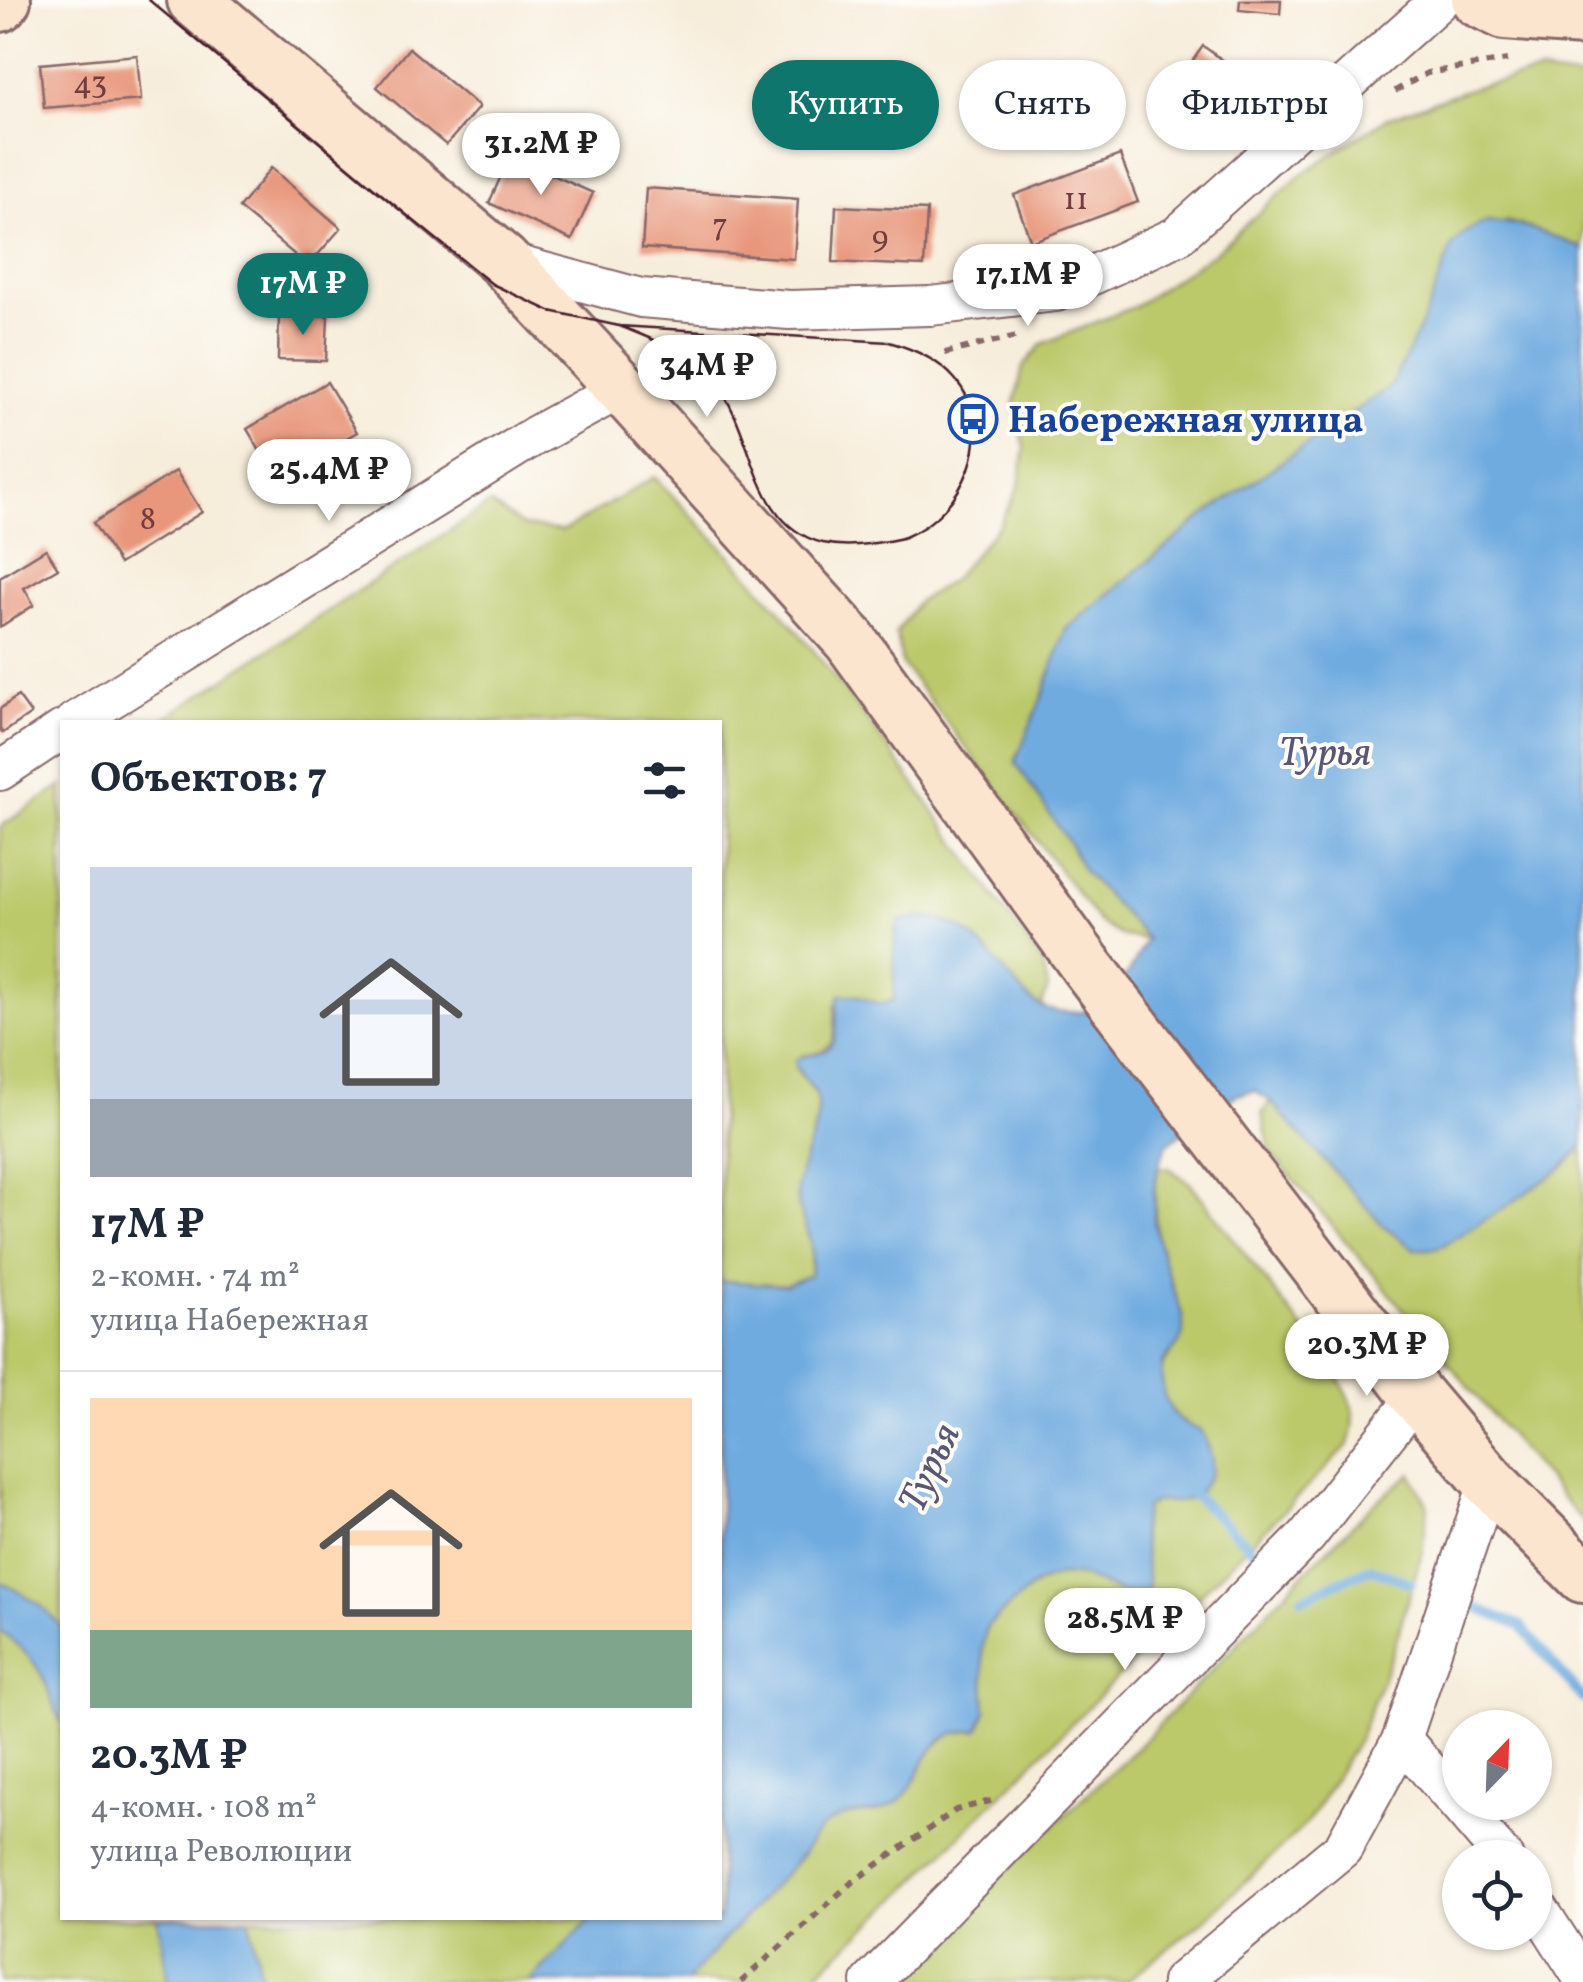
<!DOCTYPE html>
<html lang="ru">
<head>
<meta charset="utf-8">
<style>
	body { margin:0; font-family:Vollkorn,serif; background:#f6f6f7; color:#1f2937; height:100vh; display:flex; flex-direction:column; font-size:38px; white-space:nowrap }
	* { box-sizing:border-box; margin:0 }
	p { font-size:32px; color:#747a83 }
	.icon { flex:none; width:55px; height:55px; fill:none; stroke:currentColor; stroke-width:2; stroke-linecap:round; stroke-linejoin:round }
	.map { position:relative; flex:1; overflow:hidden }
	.details { position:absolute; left:60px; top:720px; width:662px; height:1200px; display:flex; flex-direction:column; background:#fff; border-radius:0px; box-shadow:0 2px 8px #0004 }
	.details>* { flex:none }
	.hud { position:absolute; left:752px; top:60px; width:680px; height:90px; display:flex; gap:20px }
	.needle { width:65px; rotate:23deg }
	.tools { position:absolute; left:1442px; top:1710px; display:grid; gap:20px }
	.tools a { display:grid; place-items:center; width:110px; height:110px; border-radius:50%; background:#fff; box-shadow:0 2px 8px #0004; font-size:50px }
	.price { position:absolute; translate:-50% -85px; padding:0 22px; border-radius:35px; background:#fff; color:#222; font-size:32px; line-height:65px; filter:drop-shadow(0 2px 5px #0008) }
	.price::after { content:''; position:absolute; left:50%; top:60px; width:30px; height:22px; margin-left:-15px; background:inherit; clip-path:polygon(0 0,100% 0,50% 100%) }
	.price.active { background:#0f766e; color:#fff }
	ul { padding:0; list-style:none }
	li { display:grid; align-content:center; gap:20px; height:530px; padding:0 30px }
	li+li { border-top:2px solid #e0e1e3 }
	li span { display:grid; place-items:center; height:310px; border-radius:0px; color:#555 }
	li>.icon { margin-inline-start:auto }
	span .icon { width:180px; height:180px; fill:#fffc; stroke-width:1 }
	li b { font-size:42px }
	h2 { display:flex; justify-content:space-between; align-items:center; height:120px; padding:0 30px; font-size:42px }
	.chip { padding:0 35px; border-radius:45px; background:#fff; box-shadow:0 2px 8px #0004; font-size:35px; line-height:90px }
	.chip.active { background:#0f766e; color:#fff }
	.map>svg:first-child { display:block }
	.green { fill:#bbc96b; stroke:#82744b; stroke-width:2.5 }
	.water { fill:#70abe0; stroke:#5d6586; stroke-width:2.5 }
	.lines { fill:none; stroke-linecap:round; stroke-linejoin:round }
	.stream { stroke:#70abe0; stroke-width:10 }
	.building { fill:#e8977c }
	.street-casing { stroke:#876769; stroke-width:42 }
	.secondary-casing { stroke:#876769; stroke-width:58 }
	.path { stroke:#876769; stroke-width:6; stroke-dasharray:8 8; stroke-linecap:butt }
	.street { stroke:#fff; stroke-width:38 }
	.secondary { stroke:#fbe5cf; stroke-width:52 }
	.tram { stroke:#4a1f2b; stroke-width:2.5 }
	.labels { text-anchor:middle; stroke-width:8; stroke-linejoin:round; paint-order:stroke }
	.number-label { font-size:32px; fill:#723d3f }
	.transit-label { font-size:38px; font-weight:bold; fill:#164399; stroke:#fdfcf7; text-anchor:start }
	.water-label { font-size:40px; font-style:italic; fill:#595773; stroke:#fdfcf7 }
</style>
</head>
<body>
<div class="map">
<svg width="1583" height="1982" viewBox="0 0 1583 1982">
	<rect width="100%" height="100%" fill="#fdfcf7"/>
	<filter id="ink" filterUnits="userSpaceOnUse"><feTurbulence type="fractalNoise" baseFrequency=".01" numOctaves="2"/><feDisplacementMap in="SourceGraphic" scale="20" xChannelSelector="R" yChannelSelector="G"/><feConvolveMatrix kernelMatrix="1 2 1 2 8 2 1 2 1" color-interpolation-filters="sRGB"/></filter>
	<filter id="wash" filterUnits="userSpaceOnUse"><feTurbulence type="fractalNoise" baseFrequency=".0048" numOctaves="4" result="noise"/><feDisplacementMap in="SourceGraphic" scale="40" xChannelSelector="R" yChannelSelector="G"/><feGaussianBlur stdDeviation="2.25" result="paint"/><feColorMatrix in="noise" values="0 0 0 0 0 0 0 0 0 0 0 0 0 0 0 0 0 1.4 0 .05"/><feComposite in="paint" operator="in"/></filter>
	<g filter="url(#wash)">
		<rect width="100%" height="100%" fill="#f7eddb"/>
		<g class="green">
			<polygon points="1539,73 1583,79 1583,248 1530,228 1506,221 1452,246 1425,317 1391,386 1205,515 1066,629 1044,692 1071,846 1082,869 1148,939 1122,936 1100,923 902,664 896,633 917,603 953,579 999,525 1019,487 1025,447 1014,406 1023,367 1042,344 1134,307 1215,252 1302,174 1387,118 1475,87"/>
			<path d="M654 477C715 539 775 600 828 669 903 765 972 865 1043 964L1048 988 1041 1007 1029 999 895 931 896 983 893 1001 880 1004 855 995 835 1005C836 1041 838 1049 801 1056L796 1069 816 1094 818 1101 817 1119 799 1179 797 1199 812 1250 810 1276 786 1285 720 1281V722H159L490 504 523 526 563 531Z"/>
			<polygon points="62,786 62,1627 40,1605 0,1581 0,827"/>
			<polygon points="1270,1101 1383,1225 1414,1249 1443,1245 1502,1209 1560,1170 1583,1147 1583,1522 1270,1152 1262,1114"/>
			<path d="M1158 1167 1169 1168 1191 1184 1326 1359C1346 1390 1363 1409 1348 1446L896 1900 808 1982H686L803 1854 814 1835 824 1823 848 1813 877 1812 905 1795 931 1751 949 1734 979 1730C992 1698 980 1684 982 1652 982 1646 983 1635 986 1629 993 1612 1043 1577 1061 1575 1083 1572 1102 1585 1121 1593L1148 1585 1141 1528 1146 1507 1156 1501 1177 1502 1206 1439C1192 1420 1175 1427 1165 1397 1150 1356 1182 1357 1183 1326 1183 1304 1168 1281 1162 1260 1154 1228 1153 1199 1158 1167Z"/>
			<polygon points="1411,1474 1428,1506 1422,1553 1392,1654 1359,1738 1308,1822 1208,1917 1125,1982 901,1982 978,1896 1137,1748 1309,1568 1375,1503"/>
			<path d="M0 1631C17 1644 34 1658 43 1678 51 1693 52 1708 62 1722V1918H158L168 1982H0Z"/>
			<polygon points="249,1918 592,1918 530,1982 262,1982"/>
		</g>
		<g class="water">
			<path d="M1487 221C1521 222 1551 236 1583 248V1147L1560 1170 1502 1209 1443 1245 1432 1249H1414L1383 1225 1270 1101 1255 1091 1236 1095 1167 1144 1158 1167 1154 1191V1222L1163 1260 1183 1317V1333L1179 1343 1163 1362 1161 1373 1164 1395 1173 1414 1182 1423 1200 1430 1206 1439 1212 1460 1211 1474 1196 1497 1177 1502 1156 1501 1146 1507 1141 1528 1148 1585 1144 1595 1121 1593 1084 1577 1061 1575 1035 1584 986 1627 982 1653 986 1711 978 1730C969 1731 956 1731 948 1736 921 1751 919 1787 895 1804 886 1810 875 1812 865 1813 831 1815 820 1825 803 1853L686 1982H530L592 1918H720V1281L786 1285 810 1275C811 1268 813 1259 812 1252 811 1234 799 1217 797 1199 794 1165 823 1133 817 1099 815 1084 797 1076 795 1060 804 1054 817 1055 826 1050 843 1039 832 1011 840 995H855L880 1004 893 1001C897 975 889 944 900 920 956 909 977 939 1010 978 1019 987 1027 999 1038 1005 1052 1013 1069 1012 1084 1012L1129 973 1147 939 1082 869 1071 846 1015 762 1044 692 1066 629 1205 515 1391 386 1425 317 1452 246 1467 231Z"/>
			<path d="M0 1581 40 1605 62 1627V1722C52 1708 51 1693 43 1678 34 1658 17 1644 0 1631Z"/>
			<polygon points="158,1918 249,1918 262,1982 169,1982"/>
		</g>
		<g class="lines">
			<g class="stream">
				<polyline points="1186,1491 1196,1497 1260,1556"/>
				<polyline points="1302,1598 1370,1568 1411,1583"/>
				<polyline points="1469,1605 1521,1626 1583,1699"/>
			</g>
		</g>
		<g id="blocks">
			<g class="building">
				<polygon points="1240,0 1281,0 1280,14 1239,10"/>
				<polygon points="1203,46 1237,70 1188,138 1155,114"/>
				<polygon points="409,48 479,107 446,145 377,87"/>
				<polygon points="137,55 141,100 44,108 40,64"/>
				<polygon points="1120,155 1138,202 1031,242 1014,195"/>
				<polygon points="510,156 593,193 572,240 489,203"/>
				<polygon points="271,168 341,228 308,266 239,208"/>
				<polygon points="646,188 798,199 794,259 642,248"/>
				<polygon points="836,206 927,210 924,266 833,262"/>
				<polygon points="279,315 328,316 326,361 278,360"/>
				<polygon points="327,382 357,432 276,478 247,429"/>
				<polygon points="176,471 202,512 119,564 93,523"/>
				<polygon points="46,549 58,568 24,588 34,605 0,627 0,577"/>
				<polygon points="18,696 31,714 3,733 0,729 0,709"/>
			</g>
		</g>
	</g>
	<g filter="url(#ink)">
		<use href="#blocks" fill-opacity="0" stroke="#876769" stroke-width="2.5"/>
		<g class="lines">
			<g class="street-casing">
				<g id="street">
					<polyline points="503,261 641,298 789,310 930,306 1056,292 1177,236 1440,0"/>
					<polyline points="74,722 536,435 622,388"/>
					<polyline points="0,771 62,730"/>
					<polyline points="1402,1739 1504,1858"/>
					<polyline points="1535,1903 1583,1978"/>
					<polyline points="871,1982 1307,1536 1417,1396"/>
					<polyline points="1181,1982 1343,1848 1402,1739 1489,1481"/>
				</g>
			</g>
			<g class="secondary-casing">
				<g id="secondary">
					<polyline points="194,0 503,261 622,388 850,640 1086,965 1417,1396 1489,1481 1583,1576"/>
					<polyline points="1478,0 1505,13 1583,19"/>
					<polyline points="0,5 4,0"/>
				</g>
			</g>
			<g class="path">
				<polyline points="1395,91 1427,73 1507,60"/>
				<polyline points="945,353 1021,335"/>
				<polyline points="741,1982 851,1883 956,1810 998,1799"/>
			</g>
			<use href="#street" class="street"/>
			<use href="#secondary" class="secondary"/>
			<path class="tram" d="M149 0 393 204 492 284 550 311 619 326 889 342C914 349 938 359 955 379 1000 431 964 513 905 537 894 541 880 542 868 544 853 546 837 546 823 543 750 525 756 432 716 384 692 355 654 339 619 326"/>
		</g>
	</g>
	<defs>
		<g id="bus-ring" transform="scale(2.5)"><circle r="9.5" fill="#fdfcf7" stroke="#1a4fb4" stroke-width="1.5"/><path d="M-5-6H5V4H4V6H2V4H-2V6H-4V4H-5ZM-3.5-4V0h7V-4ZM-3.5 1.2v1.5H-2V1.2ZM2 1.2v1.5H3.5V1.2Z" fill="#1a4fb4"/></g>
	</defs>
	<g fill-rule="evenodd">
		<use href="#bus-ring" x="973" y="419"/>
	</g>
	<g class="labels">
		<g class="number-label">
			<text x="90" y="93">43</text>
			<text x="1076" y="209">11</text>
			<text x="720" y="235">7</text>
			<text x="880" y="247">9</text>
			<text x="148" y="529">8</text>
		</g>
		<g class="transit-label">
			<text x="1008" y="432">Набережная улица</text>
		</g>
		<g class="water-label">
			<text x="1325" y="765">Турья</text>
			<text transform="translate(928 1467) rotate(-65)" y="14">Турья</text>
		</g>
	</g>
</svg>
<div class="tools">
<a><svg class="needle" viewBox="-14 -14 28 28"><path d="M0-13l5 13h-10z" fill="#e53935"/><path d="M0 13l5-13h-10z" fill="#747a83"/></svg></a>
<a><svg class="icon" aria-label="locate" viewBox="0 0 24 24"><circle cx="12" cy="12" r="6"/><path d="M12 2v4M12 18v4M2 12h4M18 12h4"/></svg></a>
</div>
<b class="price" style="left:541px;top:198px">31.2M ₽</b>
<b class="price" style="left:1028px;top:329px">17.1M ₽</b>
<b class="price active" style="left:303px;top:338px">17M ₽</b>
<b class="price" style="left:707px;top:420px">34M ₽</b>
<b class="price" style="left:329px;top:524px">25.4M ₽</b>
<b class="price" style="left:1367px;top:1399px">20.3M ₽</b>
<b class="price" style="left:1125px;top:1673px">28.5M ₽</b>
<div class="hud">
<a class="chip active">Купить</a>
<a class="chip">Снять</a>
<a class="chip">Фильтры</a>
</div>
<section class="details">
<h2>Объектов: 7<svg class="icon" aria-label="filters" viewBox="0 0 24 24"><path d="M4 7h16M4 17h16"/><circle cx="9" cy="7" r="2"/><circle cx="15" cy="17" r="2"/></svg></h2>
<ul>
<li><span style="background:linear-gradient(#c9d6e8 75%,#9aa5b1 0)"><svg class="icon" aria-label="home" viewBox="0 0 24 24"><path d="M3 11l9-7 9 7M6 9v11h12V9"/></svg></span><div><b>17M ₽</b><p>2-комн. · 74 m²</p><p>улица Набережная</p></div></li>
<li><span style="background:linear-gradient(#ffd9b3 75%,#7fa58c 0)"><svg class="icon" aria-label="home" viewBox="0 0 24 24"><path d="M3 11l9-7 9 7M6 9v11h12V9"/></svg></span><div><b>20.3M ₽</b><p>4-комн. · 108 m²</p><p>улица Революции</p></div></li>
</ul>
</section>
</div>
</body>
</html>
